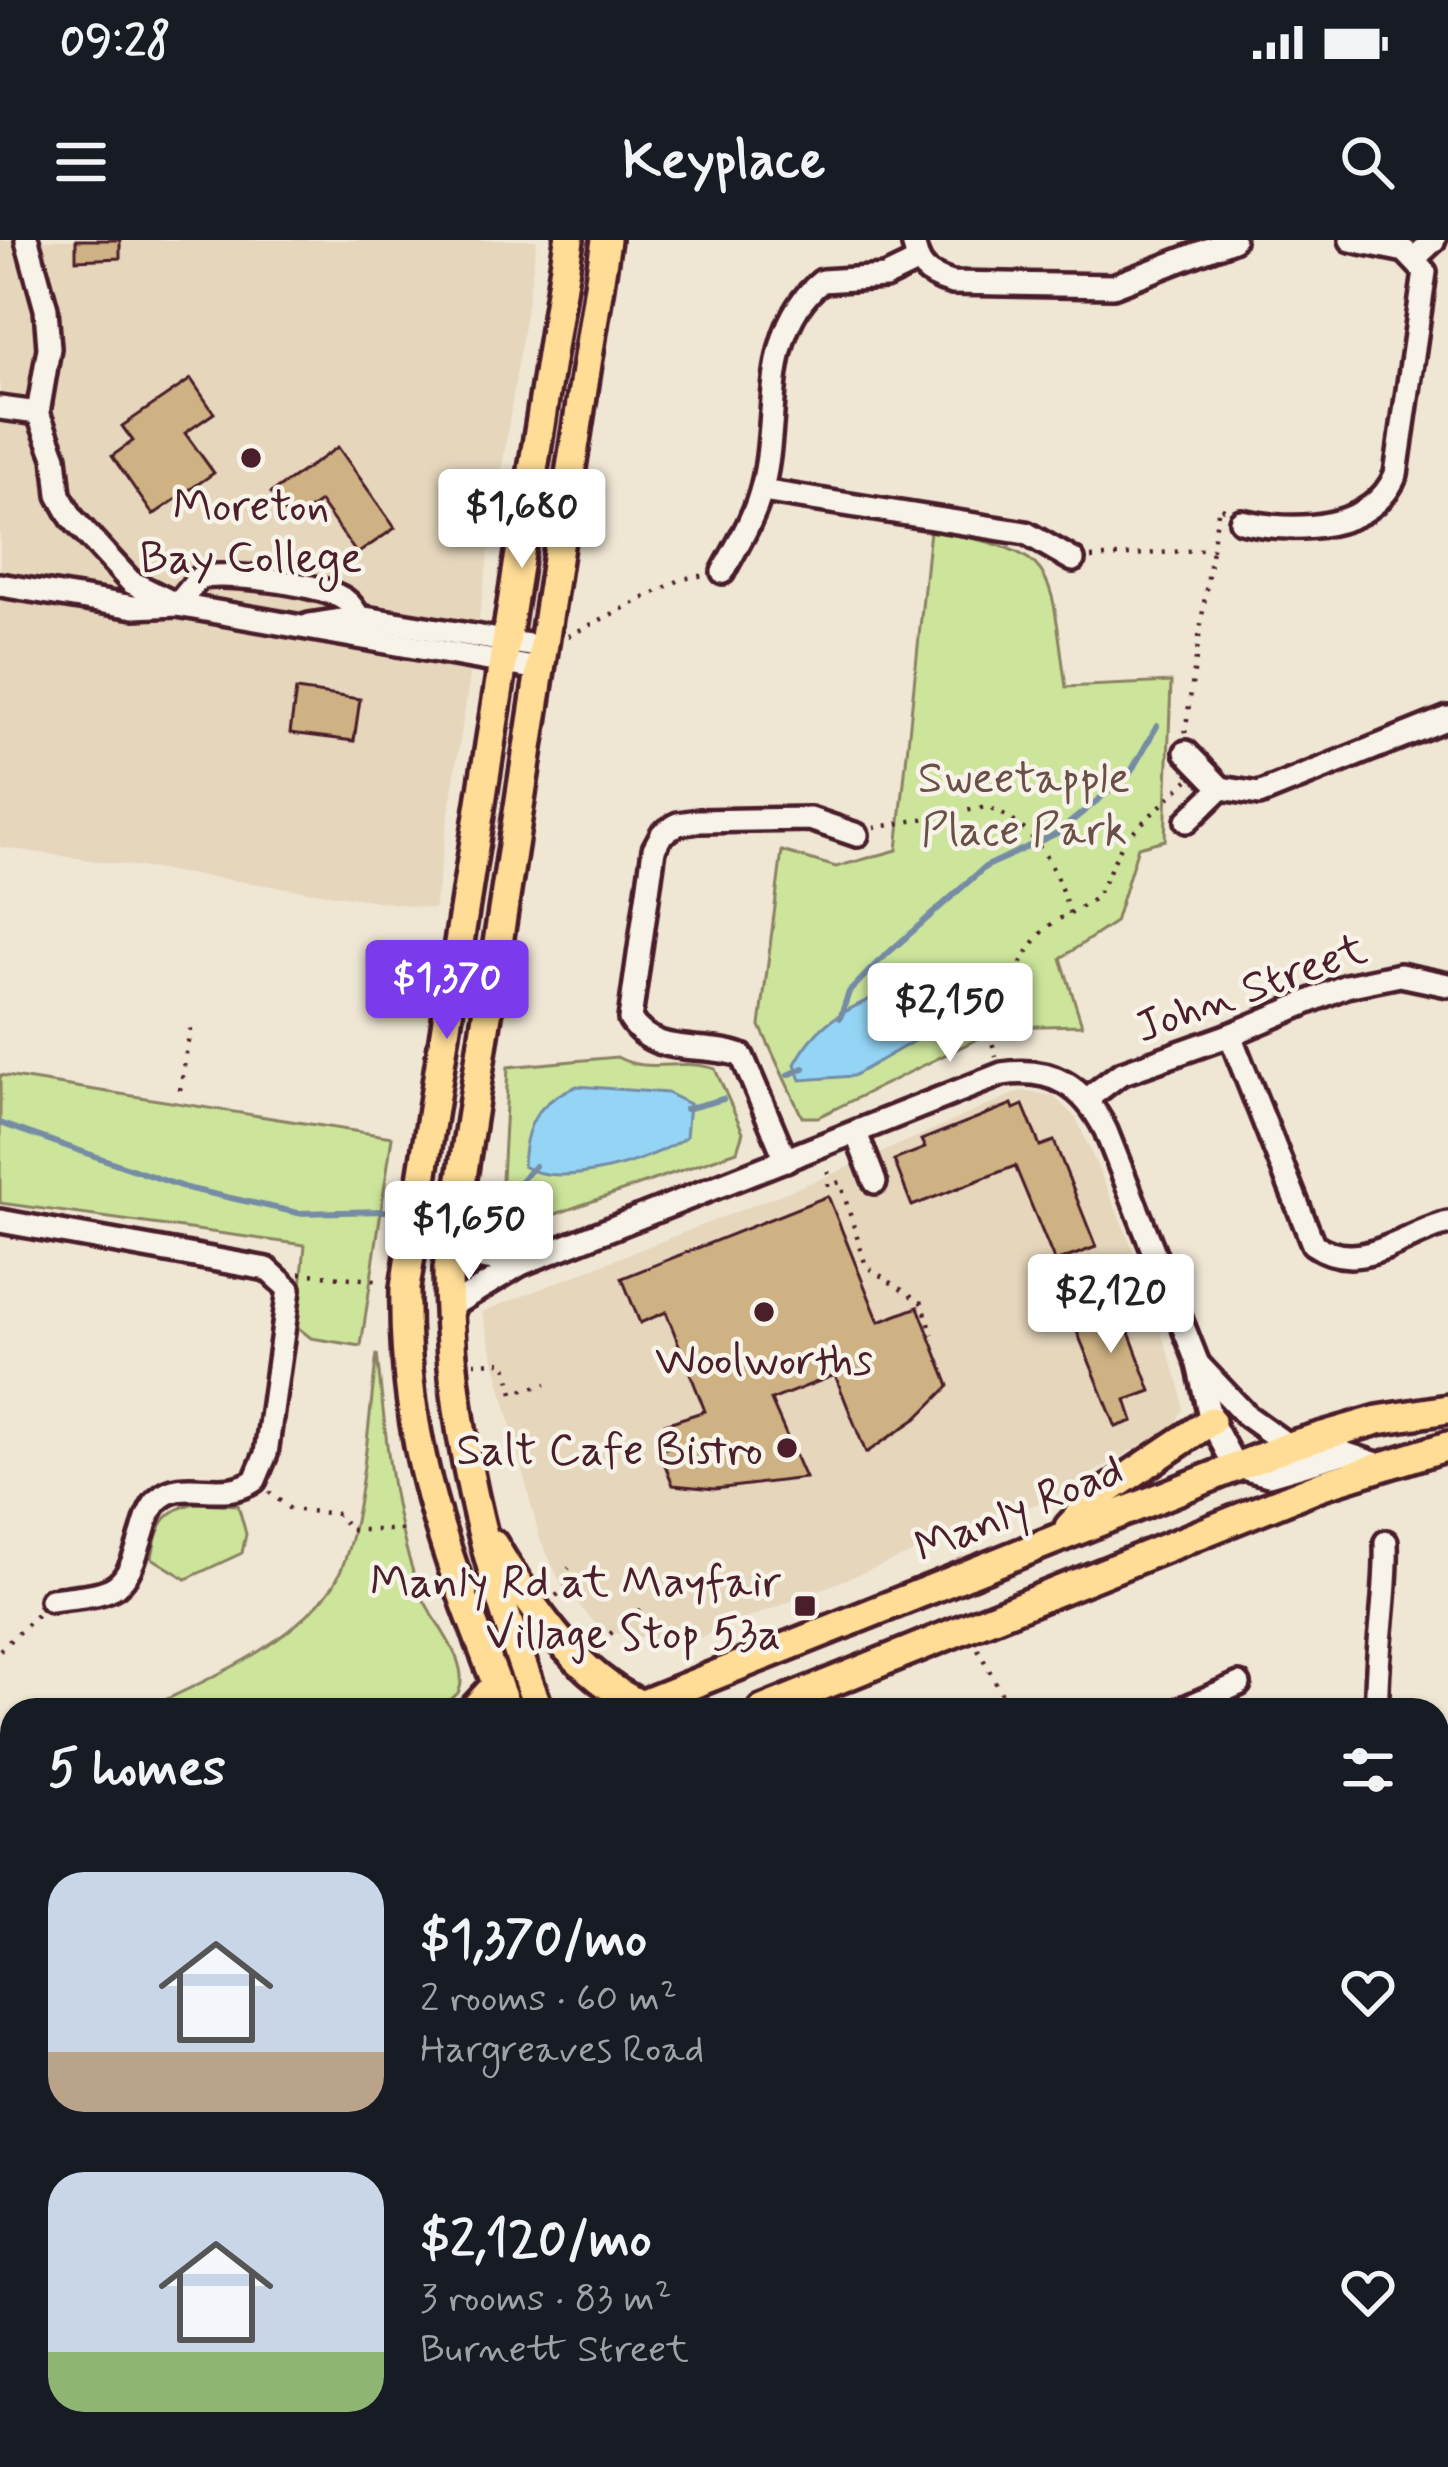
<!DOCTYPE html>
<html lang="en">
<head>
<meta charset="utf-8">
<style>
	body { margin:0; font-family:Mynerve,sans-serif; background:#242831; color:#f1f3f6; height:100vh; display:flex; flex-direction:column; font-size:45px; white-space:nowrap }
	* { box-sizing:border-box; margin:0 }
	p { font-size:39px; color:#9ea1a6 }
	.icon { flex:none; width:66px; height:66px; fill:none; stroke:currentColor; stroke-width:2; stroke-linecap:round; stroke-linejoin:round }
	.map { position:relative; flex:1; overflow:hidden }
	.details { position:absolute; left:0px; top:1458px; width:1449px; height:771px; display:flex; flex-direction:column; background:#171b24; border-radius:36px 36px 0 0; box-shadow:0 3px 9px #0004 }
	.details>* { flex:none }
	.price { position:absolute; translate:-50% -102px; padding:0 27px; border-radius:12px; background:#fff; color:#222; font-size:39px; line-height:78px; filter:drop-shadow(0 3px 6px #0008) }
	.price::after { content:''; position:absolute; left:50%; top:72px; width:36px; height:27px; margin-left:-18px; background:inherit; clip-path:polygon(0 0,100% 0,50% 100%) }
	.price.current { background:#7c3aed; color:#fff }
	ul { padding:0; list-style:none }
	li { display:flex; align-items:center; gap:36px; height:300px; padding:0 48px }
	li span { display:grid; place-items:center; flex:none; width:336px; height:240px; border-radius:36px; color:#555 }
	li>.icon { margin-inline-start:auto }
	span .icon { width:144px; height:144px; fill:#fffc; stroke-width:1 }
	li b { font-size:51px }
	h2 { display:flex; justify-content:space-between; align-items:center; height:144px; padding:0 48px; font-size:51px }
	.status { display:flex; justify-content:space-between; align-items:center; height:84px; padding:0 60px; background:#171b24; direction:ltr }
	.status svg { height:33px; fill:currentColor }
	header { display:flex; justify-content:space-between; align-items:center; height:156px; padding:0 48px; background:#171b24; font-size:54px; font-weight:800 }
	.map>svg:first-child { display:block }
	.built { fill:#e5d6bc }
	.green { fill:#cce59b; stroke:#8b8263; stroke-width:3 }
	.water { fill:#94d5f6; stroke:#768ca5; stroke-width:3 }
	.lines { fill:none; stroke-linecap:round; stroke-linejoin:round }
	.stream { stroke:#768ca5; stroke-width:6 }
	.building { fill:#ceb283; stroke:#4a1f2b; stroke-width:3 }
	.minor-casing { stroke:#4a1f2b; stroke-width:30 }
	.major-casing { stroke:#4a1f2b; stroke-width:36 }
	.path { stroke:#4a1f2b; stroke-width:4.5; stroke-dasharray:3 9; stroke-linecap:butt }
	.minor { stroke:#f7f3e8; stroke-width:21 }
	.major { stroke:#ffdd96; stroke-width:27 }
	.poi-dot { fill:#4a1f2b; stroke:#f7f3e8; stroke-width:4.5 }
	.labels { text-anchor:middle; stroke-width:9; stroke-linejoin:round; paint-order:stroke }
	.poi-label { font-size:45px; fill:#4a1f2b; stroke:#f7f3e8 }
	.park-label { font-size:45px; fill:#6a5047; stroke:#f7f3e8 }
	.street-label { font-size:45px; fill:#4a1f2b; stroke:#f7f3e8 }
</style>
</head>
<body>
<div class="status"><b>09:28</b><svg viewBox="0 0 49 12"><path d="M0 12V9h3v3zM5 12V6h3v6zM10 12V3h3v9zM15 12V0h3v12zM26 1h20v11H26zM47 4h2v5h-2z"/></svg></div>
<header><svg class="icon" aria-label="menu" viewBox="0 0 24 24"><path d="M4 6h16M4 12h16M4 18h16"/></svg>Keyplace<svg class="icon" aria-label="search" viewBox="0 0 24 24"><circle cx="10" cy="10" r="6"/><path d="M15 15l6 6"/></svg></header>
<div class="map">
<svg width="1448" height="2227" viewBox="0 0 1448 2227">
	<rect width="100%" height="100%" fill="#efe6d4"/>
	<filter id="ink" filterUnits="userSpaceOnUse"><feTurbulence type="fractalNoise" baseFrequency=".00833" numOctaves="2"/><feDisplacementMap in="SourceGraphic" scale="24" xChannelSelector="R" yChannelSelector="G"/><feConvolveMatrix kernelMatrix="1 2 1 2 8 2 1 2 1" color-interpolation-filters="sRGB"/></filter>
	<g filter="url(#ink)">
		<g class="built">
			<polygon points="0,0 537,0 434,669 0,607"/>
			<polygon points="1021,851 1053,856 1076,878 1131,1004 1180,1147 1183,1169 1175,1185 1048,1259 683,1404 602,1391 563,1347 540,1299 482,1072 835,933"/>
		</g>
		<g class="green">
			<path d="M930 290C1061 314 1048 321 1066 447L1171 442 1165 600 1138 607 1115 682 1061 718 1082 785 1002 787 818 877H802L760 786 782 611 836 627 897 610Z"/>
			<path d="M617 817C649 835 682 817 715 829L743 892 737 911 518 987 500 977 508 827Z"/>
			<polygon points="0,835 392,897 361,1106 311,1098 297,1087 305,1005 0,963"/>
			<path d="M377 1114C386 1194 391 1276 420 1352 431 1380 473 1423 458 1453L439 1470H144C210 1438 282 1410 330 1350 362 1310 369 1168 377 1114Z"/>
			<path d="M196 1263 238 1265 246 1294 242 1313 186 1339 152 1318C157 1286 163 1270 196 1263Z"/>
			<polygon points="1448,1959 1448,2117 1437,2118 1437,1960"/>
			<polygon points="0,2005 12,2007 12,2217 365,2217 367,2227 0,2227"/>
			<polygon points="655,2217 834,2217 835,2227 656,2227"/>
		</g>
		<g class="water">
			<path d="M875 757 910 759 924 770 914 801 853 836 801 840 795 824C815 787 836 774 875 757Z"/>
			<path d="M577 846 667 853 689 864 686 897C652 921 559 950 523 926 525 884 537 862 577 846Z"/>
		</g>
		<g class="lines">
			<g class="stream">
				<polyline points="840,778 849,752 877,723 985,627 1057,593 1129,535 1157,486"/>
				<polyline points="788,835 804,828"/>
				<polyline points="686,869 723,859"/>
				<polyline points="0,883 186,948 298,973 385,971"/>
				<polyline points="492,970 535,926"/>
			</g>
		</g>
		<g class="building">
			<polygon points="76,0 120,0 120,18 76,20"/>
			<polygon points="191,139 214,173 185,193 214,233 153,275 112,216 133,201 122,186"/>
			<polygon points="338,207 395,288 357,314 320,262 291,282 271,253"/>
			<polygon points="296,450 360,459 354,501 290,493"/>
			<polygon points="1012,864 1014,869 1023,865 1040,906 1054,901 1096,1007 1055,1022 1015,926 912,966 894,920 925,908 921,900"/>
			<polygon points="828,956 879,1082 918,1067 949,1146 917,1178 866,1213 835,1135 771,1160 805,1238 715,1249 673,1245 659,1210 675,1205 665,1184 705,1171 666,1072 640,1083 622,1038"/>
			<polygon points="1115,1055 1151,1151 1126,1160 1133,1181 1116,1187 1069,1072"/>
		</g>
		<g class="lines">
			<g class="minor-casing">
				<g id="minor">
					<path d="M913 0C917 27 926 35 952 43L1113 46 1233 0"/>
					<polyline points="1416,17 1434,0"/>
					<polyline points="0,168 38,173"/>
					<polyline points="762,251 1026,293 1073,320"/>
					<path d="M1241 281C1294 293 1372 292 1396 234L1425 32 1405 11 1351 0"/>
					<path d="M723 332C736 307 752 282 760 255 782 186 757 92 822 41L885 37 916 22"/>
					<polyline points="0,345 134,367 177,365 131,342 72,278 59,255 55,217 38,173 49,108 46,69 27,0"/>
					<path d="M359 377C354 369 349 361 340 357 318 344 224 331 199 338L177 365 539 429"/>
					<polyline points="309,385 359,377 542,407"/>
					<polyline points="1186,512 1221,548 1187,581"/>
					<polyline points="1221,548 1259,554 1448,478"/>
					<path d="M1230 795 1313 1004C1359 1036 1402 995 1448 983"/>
					<polyline points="1087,859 1120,834 1230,795 1346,746 1400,735 1448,745"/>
					<polyline points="856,893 875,942"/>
					<path d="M786 920 742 816C703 801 656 819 630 779L654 609 662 594 678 584 699 581 810 579 857 595"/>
					<path d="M0 981 267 1029 289 1049 266 1214 255 1240C223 1263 183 1236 159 1259 150 1267 146 1281 143 1292 124 1356 116 1352 51 1360"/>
					<polyline points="451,990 482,1018 521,1024"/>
					<path d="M448 1068 521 1024 1002 834C1052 827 1084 846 1106 891L1198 1124 1211 1181 1235 1226 1269 1235 1344 1213 1377 1224"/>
					<polyline points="1198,1124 1247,1176 1289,1206"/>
					<polyline points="1180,1470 1239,1444"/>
					<path d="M1377 1470C1375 1413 1388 1359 1386 1302"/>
					<polyline points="1437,1764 1448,1762"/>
					<polyline points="0,1993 12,1995"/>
					<polyline points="1437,2204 1448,2203"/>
					<polyline points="379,2217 380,2227"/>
					<polyline points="558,2217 559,2227"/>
					<polyline points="972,2217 973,2227"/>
					<polyline points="1207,2227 1307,2219 1354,2227"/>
				</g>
			</g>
			<g class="major-casing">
				<g id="major">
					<polyline points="1069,1287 1096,1258 1211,1181"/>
					<path d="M493 1304C529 1364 576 1436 642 1465"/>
					<polyline points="473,1470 497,1444"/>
					<path d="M507 1470C449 1322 402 1211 405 1048L569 0"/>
					<path d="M539 1470C485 1328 448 1182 448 1029L606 0"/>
					<polyline points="628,1470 1289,1206 1378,1180 1448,1169"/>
					<polyline points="762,1470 1322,1245 1448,1206"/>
					<polyline points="0,1586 12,1586"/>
					<polyline points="0,1626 12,1627"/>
				</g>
			</g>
			<g class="path">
				<polyline points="1091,318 1212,309 1219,266 1227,271"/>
				<polyline points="568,396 682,339 705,335"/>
				<polyline points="1185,493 1212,309"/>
				<path d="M874 588 986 567C1037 586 1054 625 1070 674 1024 691 1019 744 985 775L996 817"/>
				<polyline points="1070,674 1097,657 1124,600 1188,540"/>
				<polyline points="180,850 190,789"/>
				<polyline points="828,931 828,946 840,942 866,1026 922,1063 933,1095"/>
				<polyline points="300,1033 383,1041"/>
				<polyline points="474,1123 505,1122 513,1153 546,1144"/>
				<polyline points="269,1252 290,1269 338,1274 350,1290 404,1290"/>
				<polyline points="556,1356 569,1345 564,1333 569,1328"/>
				<polyline points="610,1394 641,1369"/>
				<polyline points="978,1409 1010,1470"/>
				<polyline points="0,1410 39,1373"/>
				<polyline points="561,1466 577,1460 580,1467"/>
			</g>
			<use href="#minor" class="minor"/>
			<use href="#major" class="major"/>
		</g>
	</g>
	<g class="poi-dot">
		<circle cx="251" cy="218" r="12"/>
		<circle cx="764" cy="1072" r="12"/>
		<circle cx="787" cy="1208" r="12"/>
		<rect x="793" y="1354" width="24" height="24" rx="6"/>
	</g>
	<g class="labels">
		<g class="poi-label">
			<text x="251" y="280">Moreton<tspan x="251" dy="52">Bay College</tspan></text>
			<text x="764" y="1134">Woolworths</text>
			<text x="763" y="1224" text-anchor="end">Salt Cafe Bistro</text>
			<text x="781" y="1356" text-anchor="end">Manly Rd at Mayfair<tspan x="781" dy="52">Village Stop 53a</tspan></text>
		</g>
		<g class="park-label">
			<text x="1024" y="552">Sweetapple<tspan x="1024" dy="52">Place Park</tspan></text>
		</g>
		<g class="street-label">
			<text transform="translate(1250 746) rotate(-20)" y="16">John Street</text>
			<text transform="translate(1018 1267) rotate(-22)" y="16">Manly Road</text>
		</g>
	</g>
</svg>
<b class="price" style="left:522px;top:331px">$1,680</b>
<b class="price current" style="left:447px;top:802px">$1,370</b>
<b class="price" style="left:950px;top:825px">$2,150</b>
<b class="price" style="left:469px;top:1043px">$1,650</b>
<b class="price" style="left:1111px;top:1116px">$2,120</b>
<section class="details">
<h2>5 homes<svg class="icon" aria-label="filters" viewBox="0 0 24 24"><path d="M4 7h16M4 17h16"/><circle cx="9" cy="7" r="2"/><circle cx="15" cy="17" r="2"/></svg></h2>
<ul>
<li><span style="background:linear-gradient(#c9d6e8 75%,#b9a48a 0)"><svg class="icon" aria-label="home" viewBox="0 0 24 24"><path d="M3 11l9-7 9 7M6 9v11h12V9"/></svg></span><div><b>$1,370/mo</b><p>2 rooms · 60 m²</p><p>Hargreaves Road</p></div><svg class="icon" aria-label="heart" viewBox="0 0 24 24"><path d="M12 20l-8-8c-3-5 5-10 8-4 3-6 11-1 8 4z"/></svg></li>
<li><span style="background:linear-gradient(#c9d6e8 75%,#8fb573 0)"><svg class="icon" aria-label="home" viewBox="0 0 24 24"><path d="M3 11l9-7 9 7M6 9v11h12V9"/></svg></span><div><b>$2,120/mo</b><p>3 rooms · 83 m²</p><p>Burnett Street</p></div><svg class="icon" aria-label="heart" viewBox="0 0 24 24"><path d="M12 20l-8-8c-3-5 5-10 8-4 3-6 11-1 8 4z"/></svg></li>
</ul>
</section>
</div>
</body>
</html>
